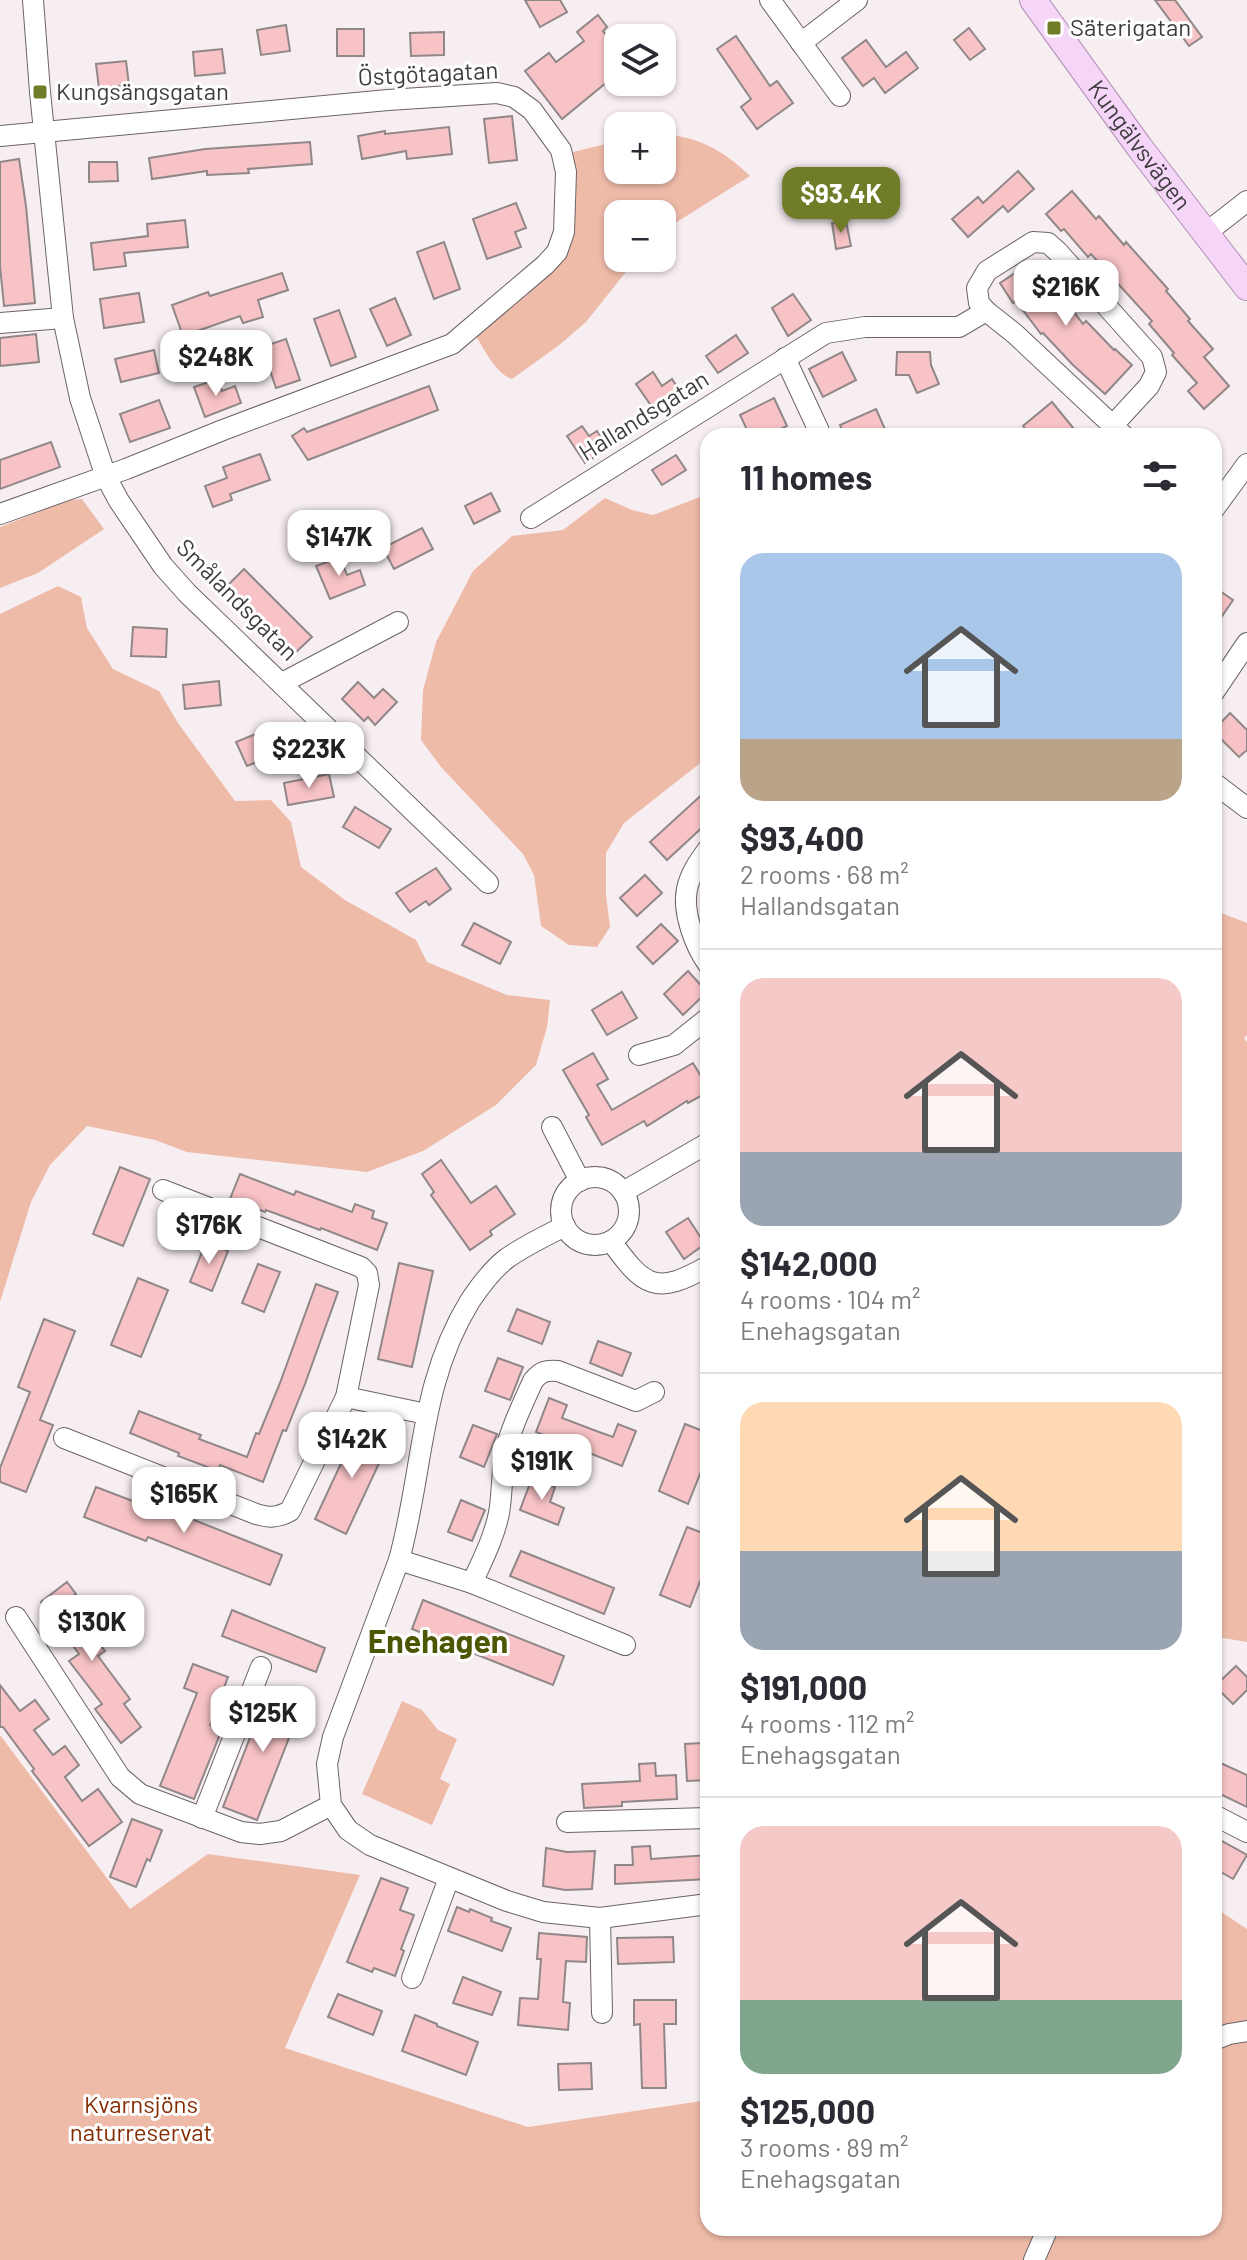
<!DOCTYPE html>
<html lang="en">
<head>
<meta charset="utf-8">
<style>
	body { margin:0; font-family:Barlow,sans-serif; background:#f2f2f3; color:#2b2b33; height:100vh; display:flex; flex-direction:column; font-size:30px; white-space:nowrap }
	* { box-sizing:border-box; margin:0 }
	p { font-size:26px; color:#7c7c81 }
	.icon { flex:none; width:44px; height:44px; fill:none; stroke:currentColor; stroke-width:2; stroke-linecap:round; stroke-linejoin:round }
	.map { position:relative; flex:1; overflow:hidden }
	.panel { position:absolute; left:700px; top:428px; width:522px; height:1808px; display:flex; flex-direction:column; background:#fff; border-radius:24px; box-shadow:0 2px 6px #0004 }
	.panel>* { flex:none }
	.tools { position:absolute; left:604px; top:24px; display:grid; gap:16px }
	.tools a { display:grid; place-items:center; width:72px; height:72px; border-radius:16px; background:#fff; box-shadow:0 2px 6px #0004; font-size:40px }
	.price { position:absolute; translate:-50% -68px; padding:0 18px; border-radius:16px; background:#fff; color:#222; font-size:26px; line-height:52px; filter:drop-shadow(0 2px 4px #0008) }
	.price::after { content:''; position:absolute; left:50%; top:48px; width:24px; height:18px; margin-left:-12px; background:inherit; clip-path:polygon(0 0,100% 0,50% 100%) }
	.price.current { background:#707c28; color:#fff }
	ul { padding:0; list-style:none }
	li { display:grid; align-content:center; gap:16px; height:424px; padding:0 40px }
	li+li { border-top:2px solid #e1e1e2 }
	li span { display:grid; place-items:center; height:248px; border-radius:24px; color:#555 }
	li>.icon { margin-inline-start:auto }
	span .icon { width:144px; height:144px; fill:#fffc; stroke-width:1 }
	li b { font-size:34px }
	h2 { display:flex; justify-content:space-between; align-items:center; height:96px; padding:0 40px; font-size:34px }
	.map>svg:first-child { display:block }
	.green { fill:#efbba9 }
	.building { fill:#f8c3c6; stroke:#908788; stroke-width:2 }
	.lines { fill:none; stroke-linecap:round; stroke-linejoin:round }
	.minor-casing { stroke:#6b6467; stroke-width:22 }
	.major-casing { stroke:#b18eb4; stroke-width:28 }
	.minor { stroke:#fff; stroke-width:20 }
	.major { stroke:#f5d6f8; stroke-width:26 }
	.poi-dot { fill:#707c28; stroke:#fefefe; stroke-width:3 }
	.labels { text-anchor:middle; stroke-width:6; stroke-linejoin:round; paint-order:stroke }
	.poi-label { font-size:24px; fill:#3f3c3d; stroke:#fefefe; text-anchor:start }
	.street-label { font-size:24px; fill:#3f3c3d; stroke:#fefefe }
	.park-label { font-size:24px; fill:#852b01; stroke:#fefefe }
	.district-label { font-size:32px; font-weight:bold; fill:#4c5600; stroke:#fefefe }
</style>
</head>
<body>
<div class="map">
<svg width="1247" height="2260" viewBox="0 0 1247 2260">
	<rect width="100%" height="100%" fill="#f7eef2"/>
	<g class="green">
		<path d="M662 135C698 135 725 152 750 176L672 225 662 234V214H618V258H637L586 322 558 346 512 379C495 373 485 350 475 335L557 263 573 152 618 141V170H662Z"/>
		<polygon points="708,494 708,757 624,823 606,853 606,895 610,927 597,947 569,945 541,926 534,875 523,854 441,767 421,740 423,690 436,642 473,571 512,536 563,530 605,498 632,510 653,515"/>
		<polygon points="82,499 104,529 38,573 0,588 0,527 69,500"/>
		<polygon points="58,586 81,597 87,628 113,669 159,691 178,723 235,801 271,800 291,822 301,867 345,900 416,940 427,962 507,995 550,1000 547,1027 536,1065 496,1105 423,1151 367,1172 187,1152 155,1140 87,1126 50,1165 31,1202 0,1302 0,614"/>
		<polygon points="1214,910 1247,923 1247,1035 1244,1038 1247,1042 1247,1642 1217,1637 1214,1640"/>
		<polygon points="402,1701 422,1710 438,1730 457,1739 440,1779 450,1784 432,1825 362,1794"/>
		<polygon points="0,1735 130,1909 208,1854 360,1875 285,2048 528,2127 708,2100 708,2228 1214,2228 1214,1907 1247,1929 1247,2260 0,2260"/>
	</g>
	<g class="building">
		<polygon points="525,0 560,0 567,12 540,27"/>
		<polygon points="1155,0 1175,0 1202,37 1189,46"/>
		<polygon points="598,15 607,27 603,31 618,51 618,73 562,119 525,71 549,53 556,62 584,41 577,32"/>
		<polygon points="286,25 290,51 261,55 257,30"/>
		<polygon points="969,28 985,49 970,60 954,40"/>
		<rect x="337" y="29" width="27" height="27"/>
		<polygon points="444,32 444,55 411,56 410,33"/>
		<polygon points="736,36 770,86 777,81 793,103 757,129 741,107 751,99 717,49"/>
		<polygon points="866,40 886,67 906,52 918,68 885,93 874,78 863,86 842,58"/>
		<polygon points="222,49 225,73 195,76 193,52"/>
		<polygon points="126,61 129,85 99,88 96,64"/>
		<polygon points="512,116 517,160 489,163 484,119"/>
		<polygon points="449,127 452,154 407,159 406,151 362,159 358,136 385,131 385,134"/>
		<polygon points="310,142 312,164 248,169 249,173 207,175 207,171 152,179 149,158 205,149"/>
		<polygon points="19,159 26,206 35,303 4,306 0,266 0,162"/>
		<polygon points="89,162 117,162 118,181 89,182"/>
		<polygon points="1018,171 1034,189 1008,212 1003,206 968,237 952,219 978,197 983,203"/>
		<polygon points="1072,191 1096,219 1099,216 1124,245 1126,242 1168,289 1166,291 1190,319 1188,321 1213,349 1204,357 1229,386 1204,409 1188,391 1197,383 1172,355 1174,353 1149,324 1152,321 1091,254 1088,257 1064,229 1061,231 1046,214"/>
		<polygon points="516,203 526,228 515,232 521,247 487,259 473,219"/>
		<polygon points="185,220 188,247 124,253 126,266 94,270 91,243 148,236 147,224"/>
		<polygon points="846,221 851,246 836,249 832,223"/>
		<polygon points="444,242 460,289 434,299 417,252"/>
		<polygon points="1033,261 1055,294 1059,292 1083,324 1086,321 1114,350 1115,349 1132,365 1105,394 1073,365 1043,333 1041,334 1016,301 1013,303 1000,283"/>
		<polygon points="282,273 288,290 258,300 263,317 243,323 240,316 183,336 172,305 208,292 210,296"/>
		<polygon points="139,293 144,322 104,328 100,299"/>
		<polygon points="793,294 811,320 788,336 772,308"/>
		<polygon points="395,298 411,335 387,346 370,309"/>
		<polygon points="339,310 356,357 331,366 314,319"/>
		<polygon points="36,334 39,362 0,366 0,338"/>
		<polygon points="736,335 748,353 718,373 706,356"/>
		<polygon points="286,339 300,380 276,388 262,347"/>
		<polygon points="154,350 159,373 121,382 115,359"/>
		<polygon points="842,352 856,380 823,397 809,369"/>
		<polygon points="897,352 930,352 931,365 939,384 917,393 909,375 896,375"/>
		<polygon points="653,372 662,386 672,379 683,396 657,414 636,384"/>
		<polygon points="217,379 222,391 235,386 241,403 205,417 194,387"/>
		<polygon points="429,386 438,410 308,460 292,436 304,428 307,432"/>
		<polygon points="774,398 787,426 765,436 750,436 740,415"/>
		<polygon points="159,400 170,428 130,442 120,414"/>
		<polygon points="1052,402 1074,429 1066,436 1031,436 1023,426"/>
		<polygon points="876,409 888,436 845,436 840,425"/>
		<polygon points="582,426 589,436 597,431 609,448 585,463 567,436"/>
		<polygon points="51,442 60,467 0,489 0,460"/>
		<polygon points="260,454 270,480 230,494 232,500 213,507 205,486 227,478 223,467"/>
		<polygon points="676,455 686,470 662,485 652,470"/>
		<polygon points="491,493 500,511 474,524 465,506"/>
		<polygon points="422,528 433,549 394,569 383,548"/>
		<polygon points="340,557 347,575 360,570 365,585 330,599 316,566"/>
		<polygon points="244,569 312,637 294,654 226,587"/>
		<polygon points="1214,587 1233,600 1214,628"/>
		<polygon points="133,627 167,629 166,657 131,656"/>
		<polygon points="219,681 221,705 185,709 183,685"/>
		<polygon points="358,682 374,698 383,689 397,702 375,725 368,717 364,721 342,699"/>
		<polygon points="1230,713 1247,730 1247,750 1239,757 1214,732 1214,730"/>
		<polygon points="275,726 286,750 247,766 236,742"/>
		<polygon points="329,774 334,797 288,805 284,783"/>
		<polygon points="708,789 708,822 667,860 650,842"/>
		<polygon points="355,807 391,829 379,848 343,827"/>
		<polygon points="436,868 451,889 429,905 426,901 410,912 396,893"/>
		<polygon points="645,875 662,893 637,916 620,898"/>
		<polygon points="474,923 511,942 500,964 462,945"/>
		<polygon points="661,924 678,941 653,964 637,947"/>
		<polygon points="688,971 707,992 683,1015 664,994"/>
		<polygon points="622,992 637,1018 607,1035 592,1010"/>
		<polygon points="593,1053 608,1079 597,1085 612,1110 693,1063 708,1088 708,1092 688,1103 687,1101 647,1126 644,1121 602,1145 586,1117 589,1115 563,1070"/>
		<polygon points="441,1160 471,1203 496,1186 515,1214 490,1231 492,1235 470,1250 431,1195 434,1192 422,1174"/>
		<polygon points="120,1167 150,1179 123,1246 93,1234"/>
		<polygon points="240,1174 294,1195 296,1191 352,1212 355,1204 374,1211 372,1218 387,1223 377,1250 321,1228 320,1230 266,1210 265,1212 230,1199"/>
		<polygon points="688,1218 705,1244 684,1259 666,1232"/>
		<polygon points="206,1242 228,1251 212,1291 190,1282"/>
		<polygon points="399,1263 433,1271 412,1367 378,1359"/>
		<polygon points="258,1264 280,1272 264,1312 242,1303"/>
		<polygon points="138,1278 168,1290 141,1357 111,1345"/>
		<polygon points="316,1284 338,1292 305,1384 286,1431 283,1430 263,1482 220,1465 218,1471 178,1456 179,1453 130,1433 139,1411 201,1435 199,1439 247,1457 256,1433 259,1434 280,1383"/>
		<polygon points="517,1309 550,1322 542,1344 508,1331"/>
		<polygon points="44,1319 75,1331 40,1420 53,1425 26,1492 0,1482 0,1468 30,1392 18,1387"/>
		<polygon points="598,1341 631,1353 622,1376 590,1363"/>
		<polygon points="498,1358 523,1367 510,1400 485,1391"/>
		<polygon points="549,1398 567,1405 562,1418 599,1432 613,1437 618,1424 636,1431 622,1466 536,1432"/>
		<polygon points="685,1424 708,1433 708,1454 688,1504 659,1491"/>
		<polygon points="473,1425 497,1434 484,1467 460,1457"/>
		<polygon points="358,1427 389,1442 346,1534 315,1519"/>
		<polygon points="532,1478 555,1487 550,1502 564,1508 558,1525 520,1510"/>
		<polygon points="96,1487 177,1518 179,1514 282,1555 270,1585 148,1537 146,1541 84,1517"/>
		<polygon points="461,1500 485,1510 472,1541 448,1532"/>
		<polygon points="687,1527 708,1535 708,1561 690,1607 660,1595"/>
		<polygon points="521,1551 614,1588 604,1614 510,1576"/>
		<polygon points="67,1582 76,1594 71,1597 89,1621 84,1624 105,1651 98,1656 130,1699 124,1704 141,1727 121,1743 95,1709 102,1704 69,1661 79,1654 41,1602"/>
		<polygon points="423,1600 564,1656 553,1685 412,1629"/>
		<polygon points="232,1610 325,1648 316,1672 222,1636"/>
		<polygon points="193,1664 228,1677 210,1725 222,1729 194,1799 160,1786 197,1693 184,1688"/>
		<polygon points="1236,1666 1247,1677 1247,1690 1233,1704 1215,1686"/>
		<polygon points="0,1685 20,1711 35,1700 49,1719 34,1730 53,1755 65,1746 79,1765 65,1777 82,1801 98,1789 122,1822 89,1846 32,1771 34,1769 3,1727 0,1727"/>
		<polygon points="269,1689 303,1702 257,1820 223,1807"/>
		<polygon points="701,1743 701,1756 708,1756 708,1780 687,1781 685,1744"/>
		<polygon points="1214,1760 1247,1775 1247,1807 1214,1791"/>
		<polygon points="655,1763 656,1776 676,1775 677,1799 622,1802 622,1806 584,1808 582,1784 640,1781 639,1764"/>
		<polygon points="132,1819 162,1830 150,1861 147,1859 136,1887 110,1877"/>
		<polygon points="1222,1841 1247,1855 1233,1879 1214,1868 1214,1855"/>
		<polygon points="650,1846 651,1859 708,1855 708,1879 615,1884 615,1865 633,1865 632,1847"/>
		<polygon points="546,1848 567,1852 595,1851 592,1889 565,1890 543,1886"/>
		<polygon points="381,1878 408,1888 400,1910 414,1915 401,1949 404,1951 395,1976 374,1968 372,1972 347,1962"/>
		<polygon points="457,1907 469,1912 470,1909 492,1918 491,1921 511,1928 502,1951 448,1931"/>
		<polygon points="539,1933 587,1937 586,1962 566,1961 563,2002 570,2003 568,2030 518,2025 520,1998 538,1999 541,1959 537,1959"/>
		<polygon points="673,1937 674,1962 618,1964 617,1938"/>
		<polygon points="463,1977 501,1992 492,2015 453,2003"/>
		<polygon points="338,1994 382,2011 373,2035 328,2017"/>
		<polygon points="634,2000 676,2000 676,2024 664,2024 666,2088 642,2088 640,2024 634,2025"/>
		<polygon points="415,2015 437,2024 437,2026 478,2042 466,2075 402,2051"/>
		<polygon points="591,2063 592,2089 559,2090 558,2064"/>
	</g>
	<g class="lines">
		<g class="minor-casing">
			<g id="minor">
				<polyline points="33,0 40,92 63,318 80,398 106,477 119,501 163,566 187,593 488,883"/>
				<polyline points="770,0 840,96"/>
				<polyline points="801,43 857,0"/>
				<polyline points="0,136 388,100 497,93 514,97 532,110 561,150 566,172 564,232 557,252 545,265 452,344 223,430 126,469 0,514"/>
				<polyline points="1206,233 1247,201"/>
				<polyline points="0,323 63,318"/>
				<polyline points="785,358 819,431"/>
				<polyline points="1113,425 1149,386 1156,372 1152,357 1058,252 1048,243 1033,242 987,271 977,288 979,303 986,311 1015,334 1124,436"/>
				<polyline points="1214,509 1247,464"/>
				<polyline points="531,518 826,333 865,327 959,327 986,311"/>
				<polyline points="282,683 398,622"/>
				<polyline points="1214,692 1247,643"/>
				<polyline points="1214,783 1247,808"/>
				<path d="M708 849C699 861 690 874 687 889 682 912 695 946 708 964"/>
				<polyline points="639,1055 674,1045 708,1018"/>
				<polyline points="552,1127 580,1181"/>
				<circle cx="595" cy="1211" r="34"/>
				<polyline points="623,1192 708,1143"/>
				<path d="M565 1226C545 1236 524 1246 506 1259 492 1270 480 1286 470 1301 419 1384 424 1469 399 1560L333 1737 327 1764 331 1805 348 1830 370 1845 507 1901 543 1912 600 1918 708 1904"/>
				<path d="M611 1241C644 1287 656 1296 708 1266"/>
				<polyline points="346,1397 426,1414"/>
				<path d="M64 1438 256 1514C270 1518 277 1518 290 1511L346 1397 369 1285 367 1273 361 1267 163 1190"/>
				<polyline points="399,1560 472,1583 625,1645"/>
				<path d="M472 1583C482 1561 494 1538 499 1513 503 1490 501 1467 507 1445 513 1423 524 1401 533 1381 541 1371 546 1370 558 1371L636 1401 654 1392"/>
				<polyline points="16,1617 120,1777 140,1794 241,1832 260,1834 281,1831 331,1805"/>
				<polyline points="1214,1815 1247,1832"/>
				<polyline points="202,1818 261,1667"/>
				<polyline points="567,1822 708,1818"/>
				<polyline points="600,1918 602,2013"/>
				<polyline points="412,1978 449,1878"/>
				<polyline points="1214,2040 1229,2034 1247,2031"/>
				<polyline points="1034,2260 1048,2228"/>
			</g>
		</g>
		<g class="major-casing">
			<g id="major">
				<path id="s1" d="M1033 0 1140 148 1247 287"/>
			</g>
		</g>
		<use href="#minor" class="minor"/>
		<use href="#major" class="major"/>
	</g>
	<g class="poi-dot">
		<rect x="1046" y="20" width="16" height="16" rx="4"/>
		<rect x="32" y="84" width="16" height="16" rx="4"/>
	</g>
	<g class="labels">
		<g class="poi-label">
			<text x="1070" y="36">Säterigatan</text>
			<text x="56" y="100">Kungsängsgatan</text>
		</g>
		<g class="street-label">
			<text transform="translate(428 74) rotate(-3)" y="8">Östgötagatan</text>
			<text dy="8" stroke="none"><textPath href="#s1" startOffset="180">Kungälvsvägen</textPath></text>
			<text transform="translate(644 416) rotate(-32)" y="8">Hallandsgatan</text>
			<text transform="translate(237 600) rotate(45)" y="8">Smålandsgatan</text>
		</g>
		<g class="park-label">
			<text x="141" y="2113">Kvarnsjöns<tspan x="141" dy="28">naturreservat</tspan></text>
		</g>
		<g class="district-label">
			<text x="438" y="1653">Enehagen</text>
		</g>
	</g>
</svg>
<div class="tools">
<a><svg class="icon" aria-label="layers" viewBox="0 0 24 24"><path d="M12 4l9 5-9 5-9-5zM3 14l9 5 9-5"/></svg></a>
<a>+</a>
<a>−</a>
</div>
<b class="price current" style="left:841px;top:235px">$93.4K</b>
<b class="price" style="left:1066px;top:328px">$216K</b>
<b class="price" style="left:216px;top:398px">$248K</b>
<b class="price" style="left:339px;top:578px">$147K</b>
<b class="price" style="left:309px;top:790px">$223K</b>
<b class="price" style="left:209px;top:1266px">$176K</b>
<b class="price" style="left:352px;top:1480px">$142K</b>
<b class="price" style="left:542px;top:1502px">$191K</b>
<b class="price" style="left:184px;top:1535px">$165K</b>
<b class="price" style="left:92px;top:1663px">$130K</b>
<b class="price" style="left:263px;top:1754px">$125K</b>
<section class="panel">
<h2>11 homes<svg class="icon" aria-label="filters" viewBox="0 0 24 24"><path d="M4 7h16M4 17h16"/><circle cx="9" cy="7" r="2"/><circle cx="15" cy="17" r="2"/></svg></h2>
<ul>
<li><span style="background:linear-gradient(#a9c7e8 75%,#b9a48a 0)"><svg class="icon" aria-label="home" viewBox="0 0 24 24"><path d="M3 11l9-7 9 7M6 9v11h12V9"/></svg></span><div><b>$93,400</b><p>2 rooms · 68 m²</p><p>Hallandsgatan</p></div></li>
<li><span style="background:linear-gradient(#f6c9c9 70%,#9aa5b1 0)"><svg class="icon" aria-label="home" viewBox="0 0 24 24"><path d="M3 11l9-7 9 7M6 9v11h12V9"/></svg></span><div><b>$142,000</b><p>4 rooms · 104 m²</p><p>Enehagsgatan</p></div></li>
<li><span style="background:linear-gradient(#ffd9b3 60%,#9aa5b1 0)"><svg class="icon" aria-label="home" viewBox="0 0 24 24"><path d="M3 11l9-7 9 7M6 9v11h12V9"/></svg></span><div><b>$191,000</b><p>4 rooms · 112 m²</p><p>Enehagsgatan</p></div></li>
<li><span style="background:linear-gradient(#f6c9c9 70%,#7fa58c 0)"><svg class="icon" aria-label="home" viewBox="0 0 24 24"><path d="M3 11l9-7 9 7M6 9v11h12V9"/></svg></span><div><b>$125,000</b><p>3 rooms · 89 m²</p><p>Enehagsgatan</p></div></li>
</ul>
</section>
</div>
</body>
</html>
